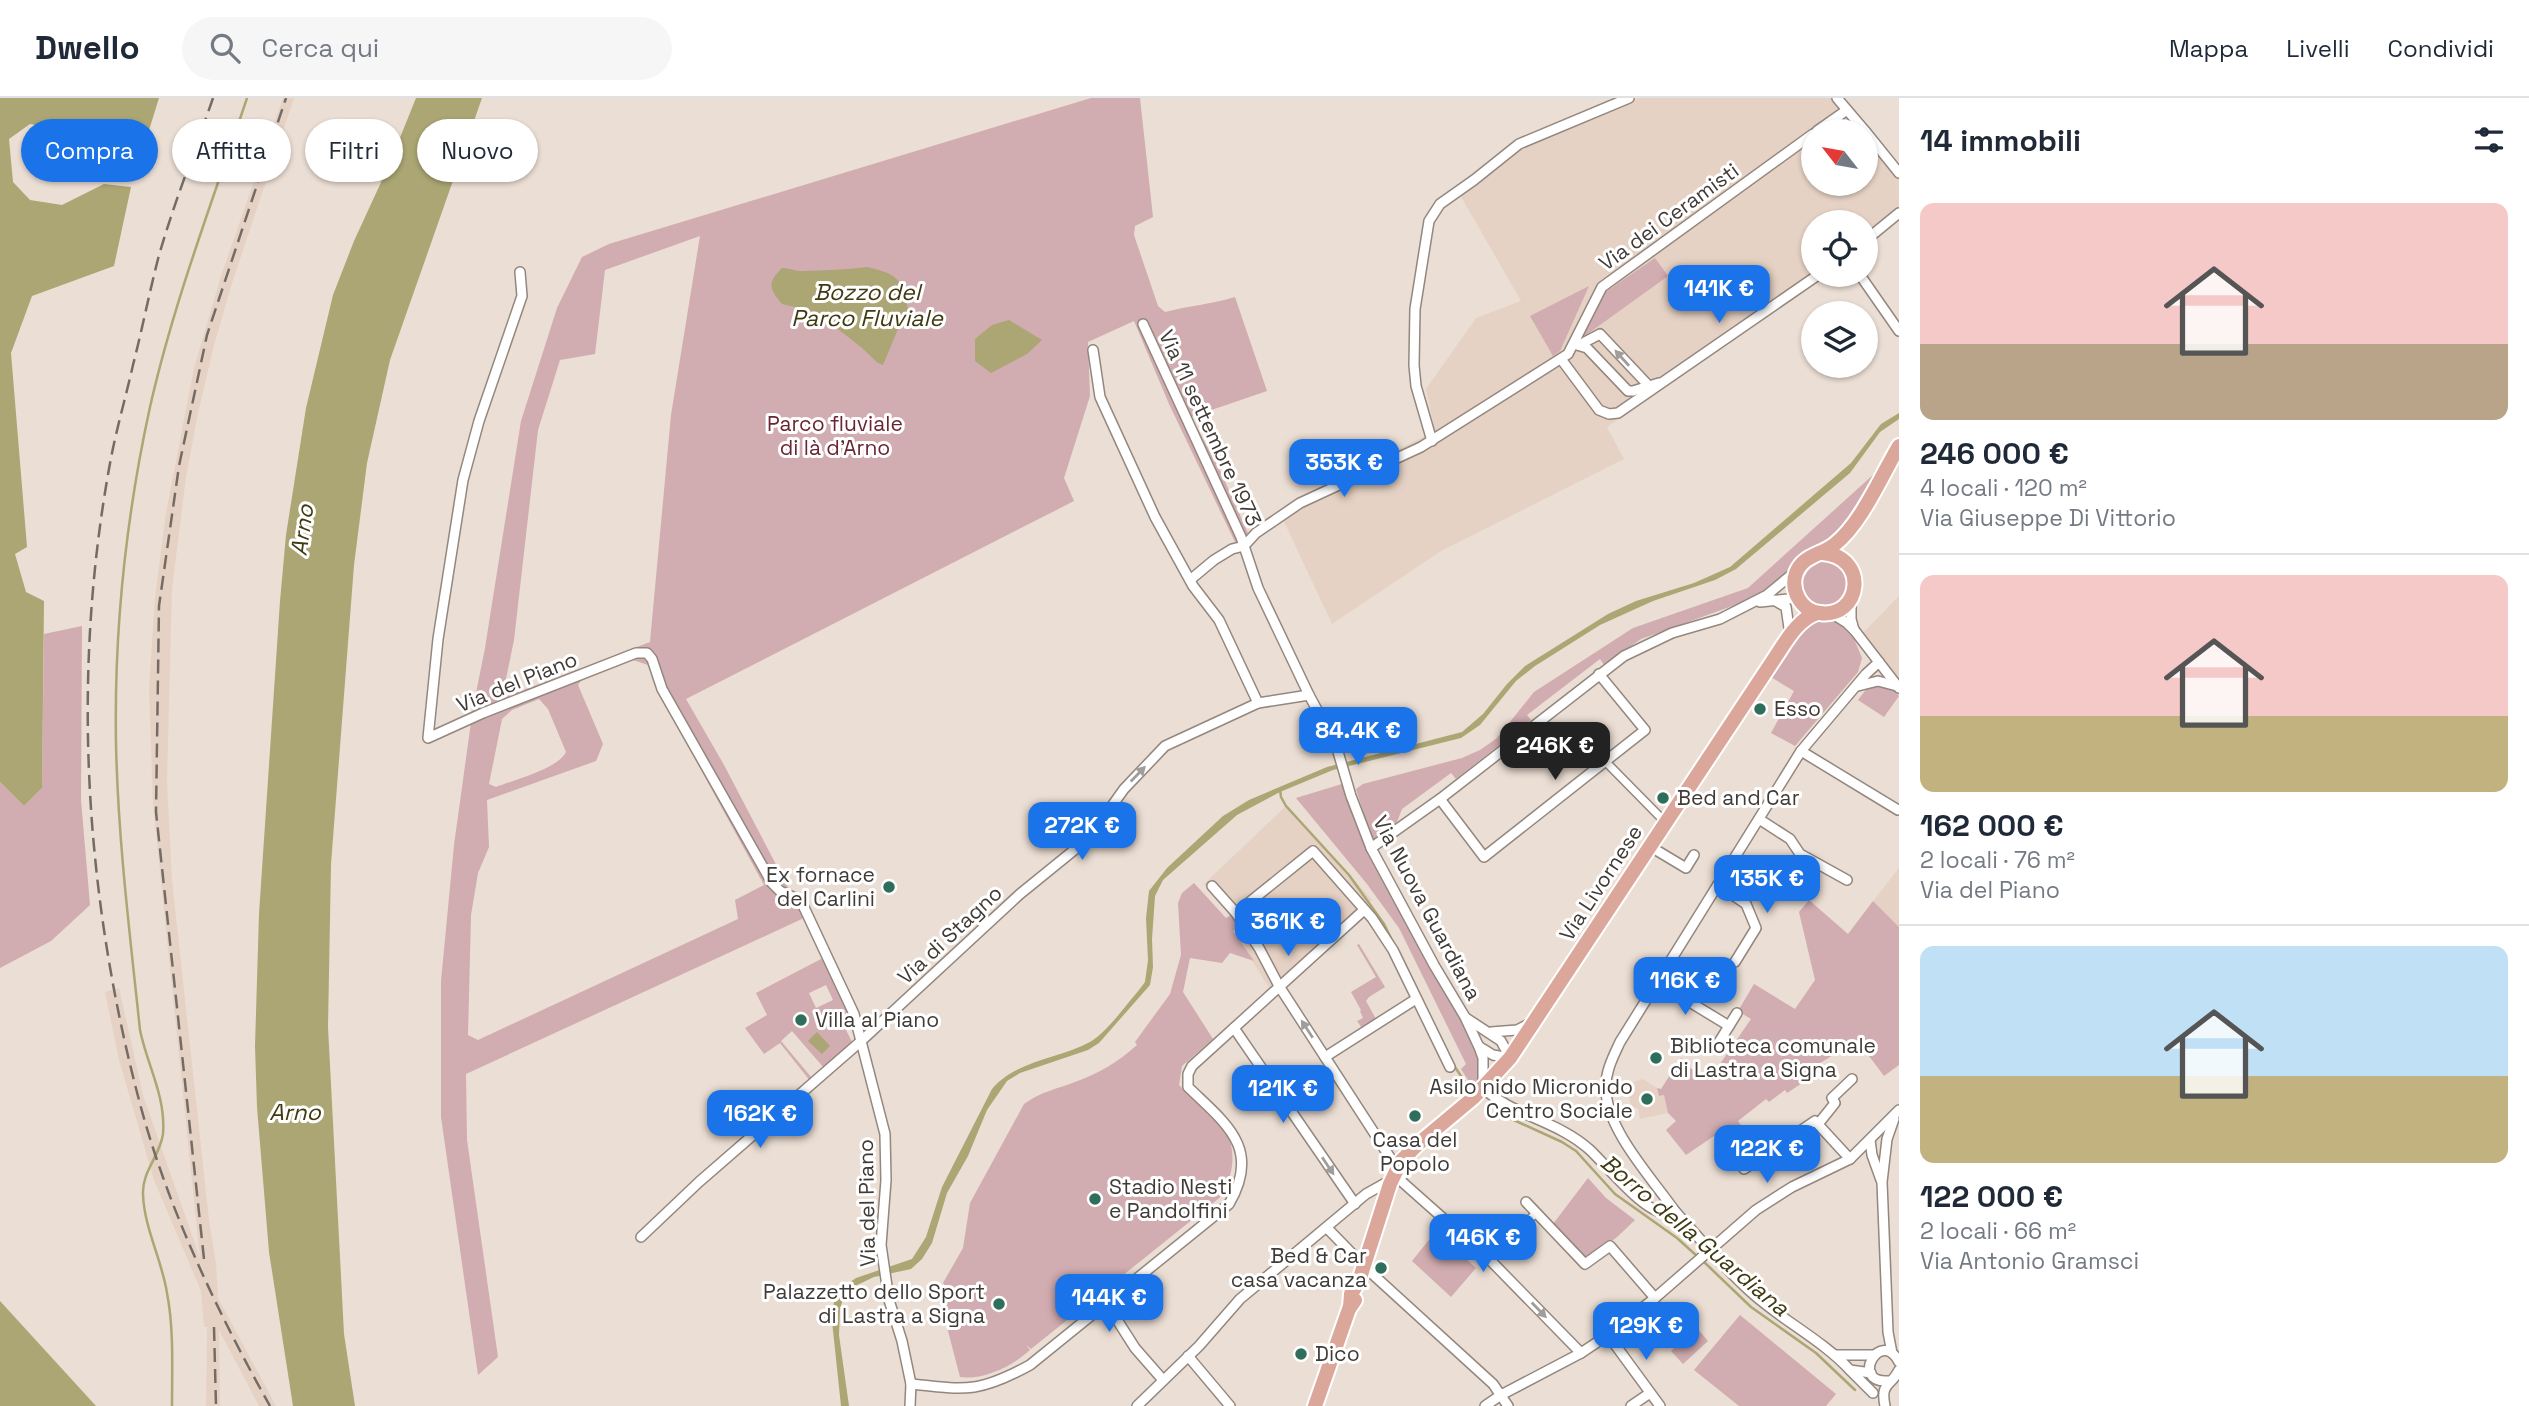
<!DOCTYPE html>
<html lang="it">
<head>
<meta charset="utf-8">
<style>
	body { margin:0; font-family:"Space Grotesk",sans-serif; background:#f6f6f7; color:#1f2937; height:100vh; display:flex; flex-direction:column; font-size:26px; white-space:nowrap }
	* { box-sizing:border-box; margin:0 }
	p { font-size:23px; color:#747a83 }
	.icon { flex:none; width:38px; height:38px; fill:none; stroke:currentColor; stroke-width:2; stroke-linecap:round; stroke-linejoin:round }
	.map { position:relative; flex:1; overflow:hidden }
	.details { display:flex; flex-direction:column; background:#fff; width:630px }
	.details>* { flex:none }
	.banner { position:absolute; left:21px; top:21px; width:665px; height:63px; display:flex; gap:14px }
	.needle { width:46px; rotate:301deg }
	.controls { position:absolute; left:1801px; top:21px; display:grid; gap:14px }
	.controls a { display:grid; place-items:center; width:77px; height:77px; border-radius:50%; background:#fff; box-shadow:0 2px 5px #0004; font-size:35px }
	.price { position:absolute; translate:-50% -60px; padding:0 16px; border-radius:14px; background:#1a73e8; color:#fff; font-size:23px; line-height:46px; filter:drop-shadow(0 2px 4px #0008) }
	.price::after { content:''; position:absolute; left:50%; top:42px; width:21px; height:16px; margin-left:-10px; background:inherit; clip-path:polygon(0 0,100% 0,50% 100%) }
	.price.selected { background:#222; color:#fff }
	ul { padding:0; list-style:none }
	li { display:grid; align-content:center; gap:14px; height:371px; padding:0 21px }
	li+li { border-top:2px solid #e0e1e3 }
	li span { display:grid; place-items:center; height:217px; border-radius:14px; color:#555 }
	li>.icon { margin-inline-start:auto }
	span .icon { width:126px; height:126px; fill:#fffc; stroke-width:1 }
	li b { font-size:30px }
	h2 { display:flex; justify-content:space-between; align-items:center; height:84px; padding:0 21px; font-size:30px }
	.chip { padding:0 24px; border-radius:32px; background:#fff; box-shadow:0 2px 5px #0004; font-size:24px; line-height:63px }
	.chip.selected { background:#1a73e8; color:#fff }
	header { display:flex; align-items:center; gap:42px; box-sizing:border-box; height:98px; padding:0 35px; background:#fff; border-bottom:2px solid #e0e1e3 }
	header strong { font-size:33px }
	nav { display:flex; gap:38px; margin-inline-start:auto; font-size:24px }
	.search { width:490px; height:63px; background:#f6f6f7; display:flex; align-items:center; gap:18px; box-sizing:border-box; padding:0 24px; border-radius:38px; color:#747a83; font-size:26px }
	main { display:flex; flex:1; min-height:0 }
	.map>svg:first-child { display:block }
	.built { fill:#e6d2c4; fill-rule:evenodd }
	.green { fill:#d1acb0; fill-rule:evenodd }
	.water { fill:#aba673 }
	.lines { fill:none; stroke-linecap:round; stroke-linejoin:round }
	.stream { stroke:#aba673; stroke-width:2.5 }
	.pedestrian-casing { stroke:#93877e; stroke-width:10 }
	.minor-casing { stroke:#93877e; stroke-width:12 }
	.primary-casing { stroke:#fff; stroke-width:18 }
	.pedestrian { stroke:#fff; stroke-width:7 }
	.minor { stroke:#fff; stroke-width:9 }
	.primary { stroke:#dca79b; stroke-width:14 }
	.rail { stroke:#736c66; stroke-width:2.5; stroke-dasharray:14 7; stroke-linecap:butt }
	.oneway { fill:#a09d9b }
	.poi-dot { fill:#2f6e5b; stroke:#fff; stroke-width:2.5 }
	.labels { text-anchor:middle; stroke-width:6; stroke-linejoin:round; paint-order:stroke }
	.street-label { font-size:21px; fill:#403b37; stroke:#fff }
	.park-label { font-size:21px; fill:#692533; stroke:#fff }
	.poi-label { font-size:21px; fill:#403b37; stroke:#fff; text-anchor:start }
	.water-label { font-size:23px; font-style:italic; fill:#3f3a11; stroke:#fff }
</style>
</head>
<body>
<header>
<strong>Dwello</strong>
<div class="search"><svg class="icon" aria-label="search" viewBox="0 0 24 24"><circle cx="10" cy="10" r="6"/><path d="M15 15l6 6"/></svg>Cerca qui</div>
<nav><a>Mappa</a><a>Livelli</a><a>Condividi</a></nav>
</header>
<main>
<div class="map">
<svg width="1899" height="1308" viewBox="0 0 1899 1308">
	<rect width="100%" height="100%" fill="#ebded4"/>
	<g class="built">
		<polygon points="283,0 294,0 233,182 214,247 198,315 186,379 172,491 167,684 172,782 209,1122 216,1166 218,1200 276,1308 259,1308 219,1232 220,1308 206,1308 207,1233 207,1229 204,1229 201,1193 154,1082 119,962 105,894 119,890 143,997 200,1160 153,706 149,591 155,499 166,415 194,270 221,178"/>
		<path d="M1639 0H1840L1899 73V118L1866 148V124H1813V177H1827L1607 329 1624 361 1441 453 1332 526 1279 413 1292 403 1435 333 1426 291 1476 220 1521 203 1460 97 1520 49ZM1813 33H1866V86H1813Z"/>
		<polygon points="1899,498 1899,590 1859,539"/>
		<polygon points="1287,707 1372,802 1270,891 1233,833 1239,828 1204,786"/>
		<polygon points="1899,770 1899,829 1873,803"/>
		<polygon points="1643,981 1657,990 1659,998 1664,997 1668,1015 1640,1021 1638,1010 1633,1010 1630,1004 1627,986"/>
	</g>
	<g class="green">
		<path d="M1091 0H1140L1153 119 1135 128 1134 137 1158 208 1165 214C1188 208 1212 206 1235 199L1267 293 1191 319 1219 370 1248 435 1235 444 1169 306 1134 223 1088 244 1090 298 1064 380 1074 403 686 601 724 667 804 820 466 976 467 1042 498 1259 478 1277 441 1019V883L454 747 473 610 485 550 521 323 557 210 582 159 609 146ZM700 138 671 317 650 544 502 600 514 542 538 332 560 262 595 256 605 172ZM633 562 648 567 659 595 764 787 735 802 738 821 478 942 468 937 471 817 478 775 489 749 487 702 596 663 603 646 578 587 582 581ZM539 601 548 611 566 654C558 671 513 682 496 689L489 686 502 621 512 612Z"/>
		<polygon points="1655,160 1668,178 1575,245 1598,199"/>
		<polygon points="1589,188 1560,253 1553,258 1530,218"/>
		<polygon points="1874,376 1837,438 1793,470 1774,487 1746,503 1641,541 1604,567 1600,561 1527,617 1531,622 1456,681 1451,675 1402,711 1397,724 1372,742 1356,691 1363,686 1462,660 1480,652 1497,640 1534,594 1633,530 1748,490"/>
		<circle cx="1825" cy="485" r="23"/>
		<polygon points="1815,520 1832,521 1838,524 1854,541 1862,560 1858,574 1795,648 1771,635 1794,593 1769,578 1798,533"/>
		<polygon points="82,528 81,702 90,807 51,843 0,870 0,684 24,708 42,690 44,536"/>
		<polygon points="1875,587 1893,591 1899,598 1884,619 1858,602 1868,589"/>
		<path d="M1342 686 1371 759 1477 946C1479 961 1484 980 1475 993L1461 971 1466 966 1399 830 1367 786 1296 700Z"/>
		<path d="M1194 785 1226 820 1231 817 1240 828 1233 833 1254 863 1230 855 1222 865 1190 860 1183 894 1213 941 1182 968 1179 987 1227 1035C1237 1057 1232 1077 1223 1097L1031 1251 1026 1247 1030 1252C1012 1268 985 1282 960 1279L942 1210 950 1196 943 1185 963 1150 970 1105 1024 1006C1040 994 1057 991 1075 984 1100 975 1118 964 1137 947L1135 944 1170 896 1181 857 1178 805 1182 795Z"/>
		<polygon points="1809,802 1848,836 1873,803 1899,829 1899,967 1884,978 1857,942 1806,974 1810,980 1787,995 1785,992 1769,1004 1766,1001 1738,1023 1755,1047 1734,1064 1714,1038 1686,1057 1666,1032 1676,1023 1668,1015 1664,997 1659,998 1657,990 1661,991 1681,960 1688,964 1687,968 1709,982 1751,921 1738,913 1754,886 1795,911 1815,882 1799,814"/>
		<polygon points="1359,846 1385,889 1369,899 1366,903 1376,921 1362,930 1357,923 1363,920 1360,913 1361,912 1351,894 1376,879 1357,847"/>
		<path d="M823 860 848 908 843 926 854 948 811 984 780 945 764 956 745 930 767 917 756 895ZM826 887 833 902 816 910 809 895ZM792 933 824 970 812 980 781 943Z"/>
		<polygon points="1588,1080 1606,1100 1635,1122 1616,1140 1589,1159 1583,1158 1553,1126"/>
		<polygon points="1436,1133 1476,1170 1451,1199 1412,1163"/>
		<polygon points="1740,1217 1836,1296 1826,1308 1739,1308 1694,1272"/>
		<polygon points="1697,1230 1708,1243 1683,1266 1671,1253"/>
	</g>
	<g class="water">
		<polygon points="0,0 159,0 150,29 136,52 78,55 54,30 30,26 9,41 13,84 30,102 62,107 104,86 131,89 114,168 32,198 11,255 27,449 15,456 26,494 44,503 42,690 24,708 0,684"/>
		<polygon points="416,0 482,0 390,262 367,365 354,467 331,766 328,929 344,1236 355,1308 293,1308 269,1154 257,1009 255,948 259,816 280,503 286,437 306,310 333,197 354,143 389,67"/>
		<path d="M867 169C897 176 904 181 908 213L903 219 883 267 878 265 861 249 816 214 782 206C769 190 767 185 782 170 790 170 797 174 804 173 825 172 846 172 867 169Z"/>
		<polygon points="1009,222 1042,242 1027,256 991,275 975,263 975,241 992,227"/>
		<path d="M1899 315V321L1880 334 1850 375 1736 471 1715 482 1653 503 1600 527 1535 568 1516 583 1480 627 1461 640 1333 672 1280 694 1237 717 1163 782 1155 798 1152 841 1153 869 1150 887 1099 945 1088 952 1020 975 1007 983 987 1012 968 1058 947 1095 932 1145 922 1161 911 1171 874 1179 855 1188 845 1197 840 1210 839 1237 849 1308H841L832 1223 834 1203 840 1191 856 1180 912 1161 926 1139 942 1089 992 991C1017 962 1058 961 1090 944 1107 934 1126 907 1139 892L1145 884 1148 862 1146 820 1149 793 1167 770 1223 718 1249 702 1327 669 1462 634 1483 616 1507 586 1525 568 1608 516 1636 503 1694 485 1730 469 1851 365 1881 326Z"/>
		<polygon points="817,934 830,948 822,956 808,943"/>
		<polygon points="0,1203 96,1308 0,1308"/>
	</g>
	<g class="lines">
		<g class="stream">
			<polyline points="1280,691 1281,699 1286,708 1349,777 1384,826 1441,942"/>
			<polyline points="1453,966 1471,993"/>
			<polyline points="1507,1019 1562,1044 1576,1053 1615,1096 1677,1140 1698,1159"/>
			<polyline points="1703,1163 1751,1209 1816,1255 1855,1292"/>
			<path d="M172 1308C172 1271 174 1231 167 1195 162 1162 144 1130 143 1096 142 1073 160 1058 163 1036 166 998 147 967 140 932 130 837 118 742 116 646 114 534 126 419 150 309 174 203 213 102 247 0"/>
		</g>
		<g class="pedestrian-casing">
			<g id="pedestrian">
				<polyline points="1605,663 1666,725"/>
				<polyline points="1489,1161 1536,1115"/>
			</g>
		</g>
		<g class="minor-casing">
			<g id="minor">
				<polyline points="1837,0 1865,33"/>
				<polyline points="1817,33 1847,12"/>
				<polyline points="1866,34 1899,75"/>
				<polyline points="1866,142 1899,115"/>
				<polyline points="520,174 522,198 479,323 463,382 438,541 428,640 483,615 636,555 647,555 652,561 662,591 772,785 780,793 801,803 854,916 885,1036 886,1082 881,1147 889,1202 902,1243 911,1286 910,1308"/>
				<polyline points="1860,177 1899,233"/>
				<path d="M1143 226 1241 439 1258 490 1309 597 1336 647 1351 698 1371 750 1434 867 1465 919 1479 949 1483 960V990C1513 1018 1557 1022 1590 1052 1605 1066 1644 1114 1663 1114 1667 1114 1671 1112 1674 1112 1699 1140 1724 1170 1752 1195 1783 1223 1821 1241 1850 1272L1871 1275"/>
				<polyline points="1581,246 1600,236 1649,288 1659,285"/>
				<polyline points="1577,247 1587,250 1628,293 1633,293 1649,288"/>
				<polyline points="1093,252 1100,299 1155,419 1193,488 1219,522 1258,605"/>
				<polyline points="1561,261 1599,312 1609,316 1618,315 1818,177"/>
				<polyline points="1432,343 1416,288 1414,267 1415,211 1429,123 1440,106 1474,82 1519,46 1629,0"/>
				<polyline points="1190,482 1214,462 1232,451 1244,448 1256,435 1300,405 1421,349 1568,256 1602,189 1813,36"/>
				<polyline points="1851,501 1851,521 1854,532"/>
				<polyline points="1774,502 1786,509 1789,530"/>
				<polyline points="1760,504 1798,500"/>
				<polyline points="1831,515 1847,525 1855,533 1899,590"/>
				<polyline points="1858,588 1878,583 1897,588"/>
				<polyline points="1801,653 1898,712"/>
				<polyline points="1440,701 1484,759 1645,632 1599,576"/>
				<polyline points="1759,721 1790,741 1800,756 1847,782"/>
				<polyline points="1651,749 1686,770 1694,757"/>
				<polyline points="1371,750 1440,701 1624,558 1672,535 1720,521 1767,497 1796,473"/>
				<polyline points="1718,787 1746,806 1756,830 1735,864"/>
				<polyline points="1212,788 1236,815"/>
				<polyline points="1657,884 1729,928"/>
				<polyline points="1466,920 1501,943 1510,960"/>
				<polyline points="1234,930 1355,1106"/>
				<polyline points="1491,934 1517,932 1529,926"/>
				<polyline points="1480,949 1493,957 1510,960"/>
				<polyline points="1716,949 1737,915"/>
				<polyline points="1325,959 1416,901"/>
				<polyline points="1819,1025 1835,1005 1832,1000 1852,981"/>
				<polyline points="1870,1042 1872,1057 1881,1082"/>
				<polyline points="1744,1071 1815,1023 1850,1061"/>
				<polyline points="1402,1078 1279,888 1259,850 1236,815 1313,753 1372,820 1393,852 1450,969"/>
				<polyline points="1400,1082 1489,1161 1581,1255"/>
				<polyline points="1526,1104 1585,1166 1610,1148 1655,1200"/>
				<path d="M1674 1112C1651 1079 1606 1031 1606 991 1605 974 1613 959 1620 944L1801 653 1866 576 1879 564"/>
				<polyline points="1327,1130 1365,1169"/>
				<polyline points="641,1139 699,1084 860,944 1020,796 1089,740 1124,691 1165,648 1258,605 1309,597"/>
				<polyline points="1368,1172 1493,1286 1508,1308"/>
				<polyline points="1107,1206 1135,1250 1163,1282"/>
				<polyline points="1608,1237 1660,1308"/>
				<polyline points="1892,1255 1888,1234 1882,1084 1887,1041 1894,1021"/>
				<polyline points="1835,1257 1875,1257"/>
				<polyline points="1188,1258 1230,1308"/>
				<polyline points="1850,1272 1873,1295"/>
				<path d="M1888 1283C1849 1285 1881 1229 1899 1264"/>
				<path d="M911 1286C966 1292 979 1295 1030 1267L1229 1106C1262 1050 1225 1025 1188 989V976L1192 968 1364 812"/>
				<polyline points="1137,1308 1199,1248 1240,1201 1366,1096 1391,1082"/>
				<polyline points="1485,1308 1501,1297 1581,1255 1608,1237 1655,1200 1756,1112 1792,1089 1850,1061 1899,1012"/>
				<polyline points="1631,1308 1650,1295"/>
				<path d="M1885 1308C1880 1284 1891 1289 1899 1272"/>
			</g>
		</g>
		<g class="primary-casing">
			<g id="primary">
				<path d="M1822 455C1870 458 1861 521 1820 515 1801 513 1790 492 1796 475 1803 457 1821 457 1834 447 1862 425 1881 378 1899 348"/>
				<path d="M1350 1209 1351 1196 1359 1183 1390 1086 1401 1063 1418 1046 1473 1000 1510 960 1776 558C1786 543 1798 521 1817 515"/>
				<polyline points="1315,1308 1349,1211 1355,1202"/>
			</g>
		</g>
		<use href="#pedestrian" class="pedestrian"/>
		<use href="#minor" class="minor"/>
		<use href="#primary" class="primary"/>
		<g class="rail">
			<path d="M213 0C195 53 173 107 158 161 149 196 142 232 133 267 126 298 117 329 111 360 71 572 84 794 139 1002 166 1106 217 1214 270 1308"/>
			<polyline points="204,1161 156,714 159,508 179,368 207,237 286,0"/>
			<polyline points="214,1229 216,1308"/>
		</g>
	</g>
	<defs><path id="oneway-solid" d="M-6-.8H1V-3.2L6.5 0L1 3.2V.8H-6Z" transform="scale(1.75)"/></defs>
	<g class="oneway">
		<use href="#oneway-solid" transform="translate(1622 260) rotate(-132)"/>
		<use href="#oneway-solid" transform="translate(1138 676) rotate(-46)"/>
		<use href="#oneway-solid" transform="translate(1307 931) rotate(-123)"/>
		<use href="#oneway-solid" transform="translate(1328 1068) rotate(56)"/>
		<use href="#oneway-solid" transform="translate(1539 1212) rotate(46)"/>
	</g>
	<g class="poi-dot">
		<circle cx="1760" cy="611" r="7"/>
		<circle cx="1663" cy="700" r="7"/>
		<circle cx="889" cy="789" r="7"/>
		<circle cx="801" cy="922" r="7"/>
		<circle cx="1656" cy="960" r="7"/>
		<circle cx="1647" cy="1001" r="7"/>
		<circle cx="1415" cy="1018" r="7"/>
		<circle cx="1095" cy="1101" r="7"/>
		<circle cx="1381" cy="1170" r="7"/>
		<circle cx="999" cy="1206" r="7"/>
		<circle cx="1301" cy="1256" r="7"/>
	</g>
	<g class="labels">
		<g class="street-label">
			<text transform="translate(1669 119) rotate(-36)" y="7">Via dei Ceramisti</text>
			<text transform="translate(1210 330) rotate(65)" y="7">Via 11 settembre 1973</text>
			<text transform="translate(517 584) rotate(-22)" y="7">Via del Piano</text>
			<text transform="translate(1601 785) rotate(-57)" y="7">Via Livornese</text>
			<text transform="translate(1427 810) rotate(62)" y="7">Via Nuova Guardiana</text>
			<text transform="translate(950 837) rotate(-43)" y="7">Via di Stagno</text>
			<text transform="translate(867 1105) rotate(-91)" y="7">Via del Piano</text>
		</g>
		<g class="park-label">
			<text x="835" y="333">Parco fluviale<tspan x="835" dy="24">di là d'Arno</tspan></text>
		</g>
		<g class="poi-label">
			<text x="1774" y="618">Esso</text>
			<text x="1677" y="707">Bed and Car</text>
			<text x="875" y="784" text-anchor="end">Ex fornace<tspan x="875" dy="24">del Carlini</tspan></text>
			<text x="815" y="929">Villa al Piano</text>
			<text x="1670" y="955">Biblioteca comunale<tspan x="1670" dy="24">di Lastra a Signa</tspan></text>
			<text x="1633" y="996" text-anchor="end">Asilo nido Micronido<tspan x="1633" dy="24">Centro Sociale</tspan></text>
			<text x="1415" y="1049" text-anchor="middle">Casa del<tspan x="1415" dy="24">Popolo</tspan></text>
			<text x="1109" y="1096">Stadio Nesti<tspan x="1109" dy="24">e Pandolfini</tspan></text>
			<text x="1367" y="1165" text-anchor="end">Bed &amp; Car<tspan x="1367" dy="24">casa vacanza</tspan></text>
			<text x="985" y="1201" text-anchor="end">Palazzetto dello Sport<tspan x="985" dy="24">di Lastra a Signa</tspan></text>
			<text x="1315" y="1263">Dico</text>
		</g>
		<g class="water-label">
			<text x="867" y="202">Bozzo del<tspan x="867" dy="26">Parco Fluviale</tspan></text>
			<text transform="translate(302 432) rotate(-82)" y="8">Arno</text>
			<text x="295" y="1022">Arno</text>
			<text transform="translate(1695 1137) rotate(40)" y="8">Borro della Guardiana</text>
		</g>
	</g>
</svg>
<div class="controls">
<a><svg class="needle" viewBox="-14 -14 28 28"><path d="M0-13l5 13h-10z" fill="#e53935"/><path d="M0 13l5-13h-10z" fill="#747a83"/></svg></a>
<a><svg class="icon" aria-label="locate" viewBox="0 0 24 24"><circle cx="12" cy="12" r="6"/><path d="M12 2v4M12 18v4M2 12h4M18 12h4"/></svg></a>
<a><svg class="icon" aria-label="layers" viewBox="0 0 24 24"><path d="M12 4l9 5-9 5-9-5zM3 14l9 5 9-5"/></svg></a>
</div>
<b class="price" style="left:1719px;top:227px">141K €</b>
<b class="price" style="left:1344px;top:401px">353K €</b>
<b class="price" style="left:1358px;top:669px">84.4K €</b>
<b class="price selected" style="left:1555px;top:684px">246K €</b>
<b class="price" style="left:1082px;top:764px">272K €</b>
<b class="price" style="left:1767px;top:817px">135K €</b>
<b class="price" style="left:1288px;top:860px">361K €</b>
<b class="price" style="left:1685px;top:919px">116K €</b>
<b class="price" style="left:1283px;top:1027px">121K €</b>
<b class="price" style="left:760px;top:1052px">162K €</b>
<b class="price" style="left:1767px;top:1087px">122K €</b>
<b class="price" style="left:1483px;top:1176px">146K €</b>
<b class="price" style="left:1109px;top:1236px">144K €</b>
<b class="price" style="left:1646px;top:1264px">129K €</b>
<div class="banner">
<a class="chip selected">Compra</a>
<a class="chip">Affitta</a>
<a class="chip">Filtri</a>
<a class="chip">Nuovo</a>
</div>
</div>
<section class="details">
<h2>14 immobili<svg class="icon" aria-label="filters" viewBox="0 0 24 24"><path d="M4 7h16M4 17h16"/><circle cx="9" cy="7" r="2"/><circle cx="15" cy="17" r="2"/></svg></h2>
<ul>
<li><span style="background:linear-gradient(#f6c9c9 65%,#b9a48a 0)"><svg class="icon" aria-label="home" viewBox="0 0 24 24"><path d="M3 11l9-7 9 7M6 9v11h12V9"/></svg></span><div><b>246 000 €</b><p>4 locali · 120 m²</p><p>Via Giuseppe Di Vittorio</p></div></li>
<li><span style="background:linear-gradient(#f6c9c9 65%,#c2b280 0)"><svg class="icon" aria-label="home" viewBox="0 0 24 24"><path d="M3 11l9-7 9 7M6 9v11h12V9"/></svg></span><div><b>162 000 €</b><p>2 locali · 76 m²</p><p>Via del Piano</p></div></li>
<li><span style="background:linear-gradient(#bfe0f5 60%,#c2b280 0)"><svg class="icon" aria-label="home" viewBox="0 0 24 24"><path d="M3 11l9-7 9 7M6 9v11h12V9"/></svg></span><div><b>122 000 €</b><p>2 locali · 66 m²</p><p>Via Antonio Gramsci</p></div></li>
</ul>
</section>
</main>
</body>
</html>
